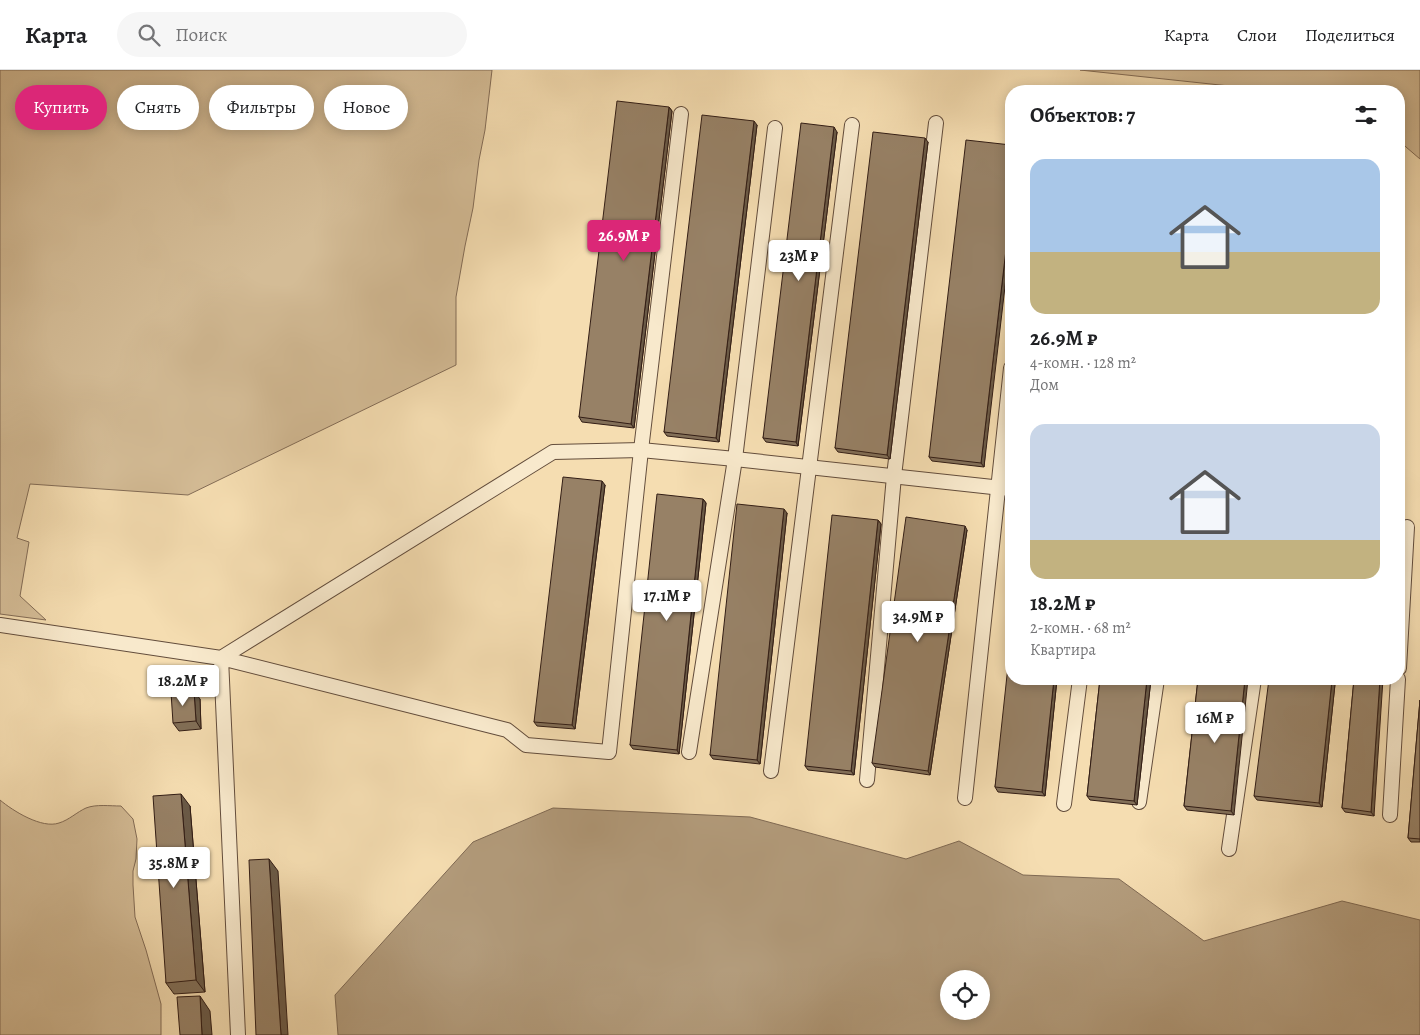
<!DOCTYPE html>
<html lang="ru">
<head>
<meta charset="utf-8">
<style>
	body { margin:0; font-family:Alegreya,serif; background:#f6f6f6; color:#202124; height:100vh; display:flex; flex-direction:column; font-size:19px; white-space:nowrap }
	* { box-sizing:border-box; margin:0 }
	p { font-size:16px; color:#757577 }
	.icon { flex:none; width:28px; height:28px; fill:none; stroke:currentColor; stroke-width:2; stroke-linecap:round; stroke-linejoin:round }
	.map { position:relative; flex:1; overflow:hidden }
	.panel { position:absolute; left:1005px; top:15px; width:400px; height:600px; display:flex; flex-direction:column; background:#fff; border-radius:20px; box-shadow:0 2px 12px #0003 }
	.panel>* { flex:none }
	.banner { position:absolute; left:15px; top:15px; width:475px; height:45px; display:flex; gap:10px }
	.controls { position:absolute; left:940px; top:900px; display:grid; gap:10px }
	.controls a { display:grid; place-items:center; width:50px; height:50px; border-radius:50%; background:#fff; box-shadow:0 2px 12px #0003; font-size:25px }
	.price { position:absolute; translate:-50% -42px; padding:0 11px; border-radius:5px; background:#fff; color:#222; font-size:16px; line-height:32px; filter:drop-shadow(0 1px 2px #0008) }
	.price::after { content:''; position:absolute; left:50%; top:30px; width:15px; height:11px; margin-left:-8px; background:inherit; clip-path:polygon(0 0,100% 0,50% 100%) }
	.price.current { background:#db2777; color:#fff }
	ul { padding:0; list-style:none }
	li { display:grid; align-content:center; gap:10px; height:265px; padding:0 25px }
	li span { display:grid; place-items:center; height:155px; border-radius:15px; color:#555 }
	li>.icon { margin-inline-start:auto }
	span .icon { width:90px; height:90px; fill:#fffc; stroke-width:1 }
	li b { font-size:21px }
	h2 { display:flex; justify-content:space-between; align-items:center; height:60px; padding:0 25px; font-size:21px }
	.chip { padding:0 18px; border-radius:22px; background:#fff; box-shadow:0 2px 12px #0003; font-size:18px; line-height:45px }
	.chip.current { background:#db2777; color:#fff }
	header { display:flex; align-items:center; gap:30px; box-sizing:border-box; height:70px; padding:0 25px; background:#fff; border-bottom:1px solid #e0e0e0 }
	header strong { font-size:24px }
	nav { display:flex; gap:28px; margin-inline-start:auto; font-size:18px }
	.search { width:350px; height:45px; background:#f6f6f6; display:flex; align-items:center; gap:12px; box-sizing:border-box; padding:0 18px; border-radius:28px; color:#757577; font-size:19px }
	.map>svg:first-child { display:block }
	.green { fill:#d4bc96; stroke:#836c56 }
	.water { fill:#b39c7c; stroke:#7f6953; fill-rule:evenodd }
	.lines { fill:none; stroke-linecap:round; stroke-linejoin:round }
	.lane-casing { stroke:#634d3c; stroke-width:16 }
	.lane { stroke:#f8e9cc; stroke-width:14 }
	.wall { fill:#826f58; stroke:#321d15 }
	.shaded-wall { fill:#6a5a47; stroke:#321d15 }
	.building { fill:#978166; stroke:#321d15 }
</style>
</head>
<body>
<header>
<strong>Карта</strong>
<div class="search"><svg class="icon" aria-label="search" viewBox="0 0 24 24"><circle cx="10" cy="10" r="6"/><path d="M15 15l6 6"/></svg>Поиск</div>
<nav><a>Карта</a><a>Слои</a><a>Поделиться</a></nav>
</header>
<div class="map">
<svg width="1420" height="965" viewBox="0 0 1420 965">
	<rect width="100%" height="100%" fill="#f5ddb1"/>
	<filter id="stains"><feTurbulence type="fractalNoise" baseFrequency=".004" numOctaves="4"/><feColorMatrix values="0 0 0 0 .2 0 0 0 0 .09 0 0 0 0 .02 0 0 0 .5 -.17"/></filter>
	<radialGradient id="worn" r=".72"><stop offset=".6" stop-color="#630" stop-opacity="0"/><stop offset="1" stop-color="#630" stop-opacity=".3"/></radialGradient>
	<g class="green">
		<polygon points="0,0 492,0 485,60 479,90 473,138 465,176 456,227 456,295 188,425 30,414 17,468 29,472 20,526 46,550 0,544"/>
		<polygon points="1080,0 1420,0 1420,89 1399,71 1399,21 1276,21"/>
		<path d="M0 730C13 741 42 759 59 753 69 750 77 742 86 738 96 734 110 736 121 736L133 749 137 769 136 789 133 801V815L135 847 146 880 161 934V965H0Z"/>
	</g>
	<path class="water" d="M553 738 750 747 906 789 959 771 1023 805 1119 809 1204 871 1342 831 1420 850V965H338L335 925 473 772ZM949 909H981V941H949Z"/>
	<g class="lines">
		<g class="lane-casing">
			<g id="lane">
				<polyline points="0,555 221,588 553,382 641,380 735,389 1011,419"/>
				<polyline points="1399,598 1407,457"/>
				<polyline points="689,682 735,389 775,58"/>
				<polyline points="771,701 852,55"/>
				<polyline points="867,710 894,406 936,53"/>
				<polyline points="965,728 1011,298"/>
				<polyline points="1139,732 1157,609"/>
				<polyline points="1064,734 1080,609"/>
				<polyline points="1390,745 1398,609"/>
				<polyline points="1229,779 1254,609"/>
				<polyline points="238,965 221,588 507,660 526,675 609,682 641,380 681,44"/>
			</g>
		</g>
		<use href="#lane" class="lane"/>
	</g>
	<g class="wall">
		<polygon points="669,37 672,41 634,358 582,352 579,347"/>
		<polygon points="757,55 719,372 667,366 664,362"/>
		<polygon points="837,62 798,376 766,372 763,368"/>
		<polygon points="928,72 890,389 838,382 835,378"/>
		<polygon points="1011,75 984,397 932,391 929,387"/>
		<polygon points="605,415 575,659 537,656 534,652"/>
		<polygon points="703,429 706,433 679,684 633,679 630,675"/>
		<polygon points="787,443 760,694 713,689 710,685"/>
		<polygon points="878,450 881,454 854,705 808,700 805,696"/>
		<polygon points="967,460 930,705 875,697 872,693"/>
		<polygon points="1011,609 1057,609 1045,726 998,722 995,717"/>
		<polygon points="1100,609 1151,609 1137,735 1090,730 1087,726"/>
		<polygon points="1198,609 1234,745 1187,740 1184,736"/>
		<polygon points="1354,609 1374,746 1345,742 1342,738"/>
		<polygon points="1332,610 1335,614 1322,737 1257,730 1254,726"/>
		<polygon points="200,629 201,659 179,661 173,653"/>
		<polygon points="1420,630 1420,772 1411,772 1408,768"/>
		<polygon points="190,736 205,922 174,924 166,913"/>
	</g>
	<g class="shaded-wall">
		<polygon points="669,37 672,41 634,358 631,354"/>
		<polygon points="754,51 757,55 719,372 716,368"/>
		<polygon points="834,57 837,62 798,376 796,372"/>
		<polygon points="925,68 928,72 890,389 887,385"/>
		<polygon points="1011,137 1011,165 984,397 981,393"/>
		<polygon points="602,411 605,415 575,659 572,655"/>
		<polygon points="703,429 706,433 679,684 677,680"/>
		<polygon points="784,439 787,443 760,694 757,690"/>
		<polygon points="878,450 881,454 854,705 851,701"/>
		<polygon points="965,456 967,460 930,705 928,701"/>
		<polygon points="1054,609 1057,609 1045,726 1042,722"/>
		<polygon points="1147,609 1151,609 1137,735 1134,731"/>
		<polygon points="1245,609 1248,609 1234,745 1231,741"/>
		<polygon points="1380,609 1383,609 1374,746 1371,742"/>
		<polygon points="1332,610 1335,614 1322,737 1319,733"/>
		<polygon points="194,621 200,629 201,659 196,651"/>
		<polygon points="181,724 190,736 205,922 196,910"/>
		<polygon points="269,789 278,801 288,965 281,965"/>
		<polygon points="200,926 210,941 212,965 202,965"/>
	</g>
	<g class="building">
		<polygon points="617,31 669,37 631,354 579,347"/>
		<polygon points="702,45 754,51 716,368 664,362"/>
		<polygon points="801,53 834,57 796,372 763,368"/>
		<polygon points="873,62 925,68 887,385 835,378"/>
		<polygon points="966,70 1011,75 1011,137 981,393 929,387"/>
		<polygon points="563,407 602,411 572,655 534,652"/>
		<polygon points="657,424 703,429 677,680 630,675"/>
		<polygon points="737,434 784,439 757,690 710,685"/>
		<polygon points="832,445 878,450 851,701 805,696"/>
		<polygon points="906,447 965,456 928,701 872,693"/>
		<polygon points="1011,568 1011,609 1054,609 1042,722 995,717"/>
		<polygon points="1100,609 1147,609 1134,731 1087,726"/>
		<polygon points="1198,609 1245,609 1231,741 1184,736"/>
		<polygon points="1269,609 1296,609 1332,610 1319,733 1254,726"/>
		<polygon points="1354,609 1380,609 1371,742 1342,738"/>
		<polygon points="194,621 196,651 173,653 171,622"/>
		<polygon points="1420,630 1420,769 1408,768"/>
		<polygon points="181,724 196,910 166,913 153,726"/>
		<polygon points="269,789 281,965 256,965 249,790"/>
		<polygon points="200,926 202,965 180,965 177,927"/>
	</g>
	<rect width="100%" height="100%" filter="url(#stains)"/>
	<rect width="100%" height="100%" fill="url(#worn)"/>
</svg>
<div class="controls">
<a><svg class="icon" aria-label="locate" viewBox="0 0 24 24"><circle cx="12" cy="12" r="6"/><path d="M12 2v4M12 18v4M2 12h4M18 12h4"/></svg></a>
</div>
<b class="price current" style="left:624px;top:192px">26.9M ₽</b>
<b class="price" style="left:799px;top:212px">23M ₽</b>
<b class="price" style="left:667px;top:552px">17.1M ₽</b>
<b class="price" style="left:918px;top:573px">34.9M ₽</b>
<b class="price" style="left:183px;top:637px">18.2M ₽</b>
<b class="price" style="left:1215px;top:674px">16M ₽</b>
<b class="price" style="left:174px;top:819px">35.8M ₽</b>
<div class="banner">
<a class="chip current">Купить</a>
<a class="chip">Снять</a>
<a class="chip">Фильтры</a>
<a class="chip">Новое</a>
</div>
<section class="panel">
<h2>Объектов: 7<svg class="icon" aria-label="filters" viewBox="0 0 24 24"><path d="M4 7h16M4 17h16"/><circle cx="9" cy="7" r="2"/><circle cx="15" cy="17" r="2"/></svg></h2>
<ul>
<li><span style="background:linear-gradient(#a9c7e8 60%,#c2b280 0)"><svg class="icon" aria-label="home" viewBox="0 0 24 24"><path d="M3 11l9-7 9 7M6 9v11h12V9"/></svg></span><div><b>26.9M ₽</b><p>4-комн. · 128 m²</p><p>Дом</p></div></li>
<li><span style="background:linear-gradient(#c9d6e8 75%,#c2b280 0)"><svg class="icon" aria-label="home" viewBox="0 0 24 24"><path d="M3 11l9-7 9 7M6 9v11h12V9"/></svg></span><div><b>18.2M ₽</b><p>2-комн. · 68 m²</p><p>Квартира</p></div></li>
</ul>
</section>
</div>
</body>
</html>
